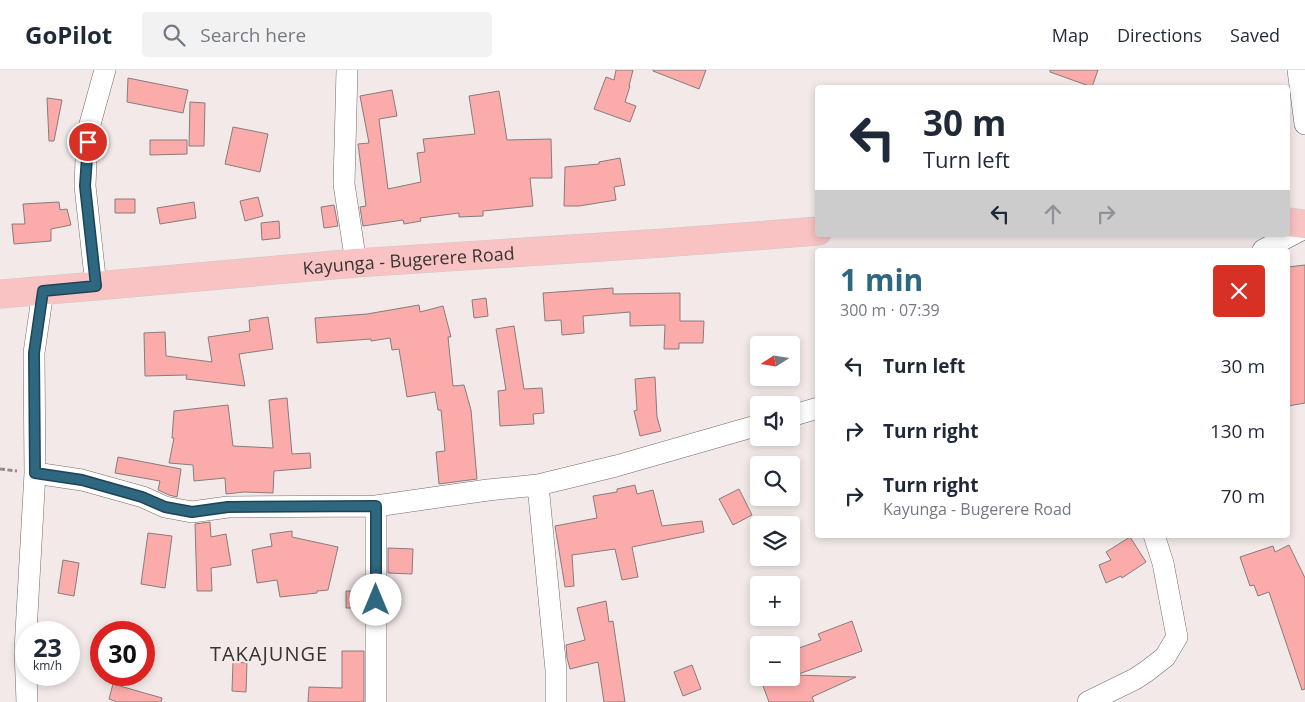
<!DOCTYPE html>
<meta charset="utf-8">
<style>
:root{--surface:#fff;--page:#f2f2f3;--text:#1f2937;--muted:#747a83;--line:#e0e1e3;--accent:#2e6780}
body{margin:0;font-family:"Open Sans",sans-serif;background:var(--page);color:var(--text);height:100vh;display:flex;flex-direction:column;font-size:19px;white-space:nowrap}
*{box-sizing:border-box;margin:0}
p{font-size:16px;color:var(--muted)}
.icon{flex:none;width:28px;height:28px;fill:none;stroke:currentColor;stroke-width:2;stroke-linecap:round;stroke-linejoin:round}
.map{position:relative;flex:1;overflow:hidden}
.side{position:absolute;left:815px;top:178px;width:475px;height:290px;display:flex;flex-direction:column;background:var(--surface);border-radius:5px;box-shadow:0 2px 8px #0003}
.side>*{flex:none}
.top-card{position:absolute;left:815px;top:15px;width:475px;height:152px;border-radius:5px;box-shadow:0 2px 8px #0003;background:#fff;color:var(--text);overflow:hidden}
.needle{width:32px;rotate:258deg}
.buttons{position:absolute;left:750px;top:266px;display:grid;gap:10px}
.buttons a{display:grid;place-items:center;width:50px;height:50px;border-radius:5px;background:var(--surface);box-shadow:0 2px 8px #0003;font-size:25px}
.speed{position:absolute;left:15px;top:551px;display:flex;gap:10px;font-size:25px;font-weight:700;text-align:center}
.speed>*{display:grid;place-content:center;width:65px;height:65px;border-radius:50%;background:var(--surface);box-shadow:0 2px 8px #0003;line-height:1}
.speed small{font-size:12px;font-weight:400}
.speed .limit{border:8px solid #d22;background:#fff;color:#111}
.pin{position:absolute;display:grid;place-items:center;width:42px;height:42px;color:#fff;margin:-21px;border:2px solid #fff;border-radius:50%;box-shadow:0 1px 5px #0007}
.me{position:absolute;width:55px;margin:-28px;rotate:0deg;stroke-linejoin:round;filter:drop-shadow(0 0 4px #0008)}
.turn{display:flex;align-items:center;gap:18px;height:105px;padding:0 25px;font-size:22px}
.turn .icon{width:65px;height:65px;stroke-width:2.5}
.turn b{display:block;font-size:35px;line-height:42px}
.lanes{display:flex;align-items:center;height:48px;padding:0 25px;background:#0003;justify-content:center;gap:25px;direction:ltr}
.lanes .off{opacity:.35}
.round{display:grid;place-items:center;flex:none;width:52px;height:52px;border-radius:5px;background:var(--page)}
.overview{display:flex;align-items:center;justify-content:space-between;height:85px;padding:0 25px}
h1{font-size:30px;font-weight:700;line-height:38px;color:var(--accent)}
ul{padding:0;list-style:none}
li{display:flex;align-items:center;gap:15px;height:65px;padding:0 25px}
li div{flex:1}
li b{display:block;font-size:19px}
li em{font-style:normal}
header{display:flex;align-items:center;gap:30px;box-sizing:border-box;height:70px;padding:0 25px;background:var(--surface);border-bottom:1px solid var(--line)}
header strong{font-size:24px}
nav{display:flex;gap:28px;margin-inline-start:auto;font-size:18px}
.search{width:350px;height:45px;background:var(--page);display:flex;align-items:center;gap:12px;box-sizing:border-box;padding:0 18px;border-radius:5px;color:var(--muted);font-size:19px}
.map>svg:first-child{display:block}
.building{fill:#fbaba9;stroke:#867d7c}
.lines{fill:none;stroke-linecap:round;stroke-linejoin:round}
.minor-casing{stroke:#746b6b;stroke-width:22}
.primary-casing{stroke:#cbcaca;stroke-width:29}
.path{stroke:#928b8b;stroke-width:3;stroke-dasharray:5 2.5;stroke-linecap:butt}
.minor{stroke:#fff;stroke-width:21}
.primary{stroke:#f8c3c2;stroke-width:28}
.route-casing{stroke:#1e4353;stroke-width:12}
.route{stroke:#2e6780;stroke-width:9}
.labels{text-anchor:middle;dominant-baseline:central;stroke-width:4.5;stroke-linejoin:round;paint-order:stroke}
.street-label{font-size:18px;fill:#383434;stroke:#f3e9e9}
.quarter-label{font-size:20px;letter-spacing:1px;fill:#383434;stroke:#f3e9e9}
</style>
<header>
<strong>GoPilot</strong>
<div class="search"><svg class="icon" aria-label="search" viewBox="0 0 24 24"><circle cx="10" cy="10" r="6"/><path d="M15 15l6 6"/></svg>Search here</div>
<nav><a>Map</a><a>Directions</a><a>Saved</a></nav>
</header>
<div class="map">
<svg width="1305" height="632" viewBox="0 0 1305 632">
<rect width="100%" height="100%" fill="#f3e9e9"/>
<!-- building -->
<path class="building" d="M616,0H633L629,16H630L625,32L636,36L630,52L594,39L606,7L614,10Z
M653,0H706L699,19L653,1Z
M1050,0H1098L1092,17L1050,2Z
M128,8L188,20L183,43L127,32Z
M392,20L397,46L379,49L388,119L421,112L417,83L425,82L423,69L475,64L469,26L499,21L507,70L551,69L552,108H530L533,136L483,141V146L459,147V143L420,148L421,151L404,154L403,150L363,156L360,137L366,136L358,74L369,73L360,26Z
M47,28L62,30L54,71H49Z
M190,32L205,33L204,76H189Z
M233,57L268,64L260,102L225,94Z
M150,70H187V84L150,85Z
M620,88L625,115L614,117L616,130L579,136H564L565,97L599,94V92Z
M258,127L263,146L245,151L240,131Z
M115,129H135V143H115Z
M59,132L60,140L67,139L71,155L51,159V171L14,174L12,154H25L23,134Z
M194,132L196,148L160,154L157,138Z
M334,135L338,156L324,158L321,137Z
M279,151L280,168L262,170L261,153Z
M1305,195V333L1288,336V197Z
M613,218V224L680,223V251H704L703,273H679V279H664L665,255L630,256V242L583,246L584,263L562,265L561,250L545,251L543,223Z
M486,228L488,246L474,248L472,230Z
M419,235L420,242L443,236L451,267H448L453,316L464,315L471,340L477,409L439,414L436,382L445,381L441,340H438L435,322L407,327L399,279L392,280L390,268L371,271V269L317,273L315,248L367,244Z
M268,247L273,279L239,284L245,316L186,309L187,305L145,306L144,263L165,262L166,286L212,292L208,267L250,261L249,250Z
M514,256L524,319L542,318L544,343L533,344L534,354L500,356L498,321L506,320L496,259Z
M655,307L657,347L661,361L640,366L634,341L637,340L635,309Z
M287,328L292,384L310,383L311,398L274,401L273,423L244,422L226,424L225,408L194,411L193,395L169,393L174,368H172L174,341L228,335L233,376L273,378L269,330Z
M118,387L181,399L177,427L169,425L158,420L160,411L115,403Z
M635,415L637,424L653,420L662,456L702,451L704,462L632,477L638,507L622,510L615,479L572,485L574,516L565,517L555,456L597,448L593,426L617,422V419Z
M739,419L752,445L733,455L719,429Z
M210,452L211,467L226,464L231,495L211,498L212,521H197L195,454Z
M292,461V467L338,477L328,520L317,521V523L280,527L277,510L257,513L252,480L272,476L270,464Z
M148,463L172,466L165,518L141,514Z
M1130,467L1146,492L1122,508L1121,506L1106,513L1099,495L1111,490L1106,482Z
M1289,475L1305,508V619L1302,620L1269,522L1258,526L1254,515L1250,516L1240,487L1273,476L1275,482Z
M388,478L413,479L412,504L388,503Z
M63,490L79,493L74,526L58,523Z
M346,521H364V538H346Z
M606,531L609,552L613,551L625,632H604L598,592L570,599L567,588L566,575L585,570L577,538Z
M852,551L862,581L796,605L856,607L812,627L814,632H769L760,608H791V581L821,570L818,564Z
M342,581H364V632H308L309,617L342,618Z
M233,592L247,593L246,622L232,621Z
M692,595L701,619L683,626L674,602Z
M113,614L162,628L161,632H117L109,629Z"/>
<g class="lines">
<!-- minor casing -->
<g class="minor-casing">
<path id="minor" d="M347,0L344,114L356,193
M1298,0L1305,54
M1263,180L1305,158
M96,216L85,116L86,90L90,54L105,0
M791,346L818,338
M35,403L82,410L143,427L165,437L192,442L228,437L376,436L488,420L538,415L616,396L759,355
M538,415L556,600V632
M27,632L25,580L35,403L34,283L43,221
M376,632V436
M1088,632L1135,609L1147,601L1165,587L1177,567L1163,493L1154,465"/>
</g>
<!-- primary casing -->
<g class="primary-casing">
<g id="primary">
<path d="M1288,152L1305,154"/>
<path id="s1" d="M0,224L96,216L356,193L663,173L818,161"/>
</g>
</g>
<!-- path -->
<path class="path" d="M0,399L17,401"/>
<!-- minor -->
<use href="#minor" class="minor"/>
<!-- primary -->
<use href="#primary" class="primary"/>
</g>
<g class="lines">
<!-- route casing -->
<g class="route-casing">
<path id="route" d="M88,72L85,116L96,216L43,221L34,283L35,403L82,410L142,427L165,437L192,442L228,437L376,436V530"/>
</g>
<!-- route -->
<use href="#route" class="route"/>
</g>
<g class="labels">
<!-- street labels -->
<g class="street-label">
<text stroke="none"><textPath href="#s1" startOffset="410">Kayunga - Bugerere Road</textPath></text>
</g>
<!-- quarter labels -->
<g class="quarter-label">
<text x="269" y="583">TAKAJUNGE</text>
</g>
</g>
</svg>
<div class="buttons">
<a><svg class="needle" viewBox="-14 -14 28 28"><path d="M0-13l5 13h-10z" fill="#e53935"/><path d="M0 13l5-13h-10z" fill="#747a83"/></svg></a>
<a><svg class="icon" aria-label="sound" viewBox="0 0 24 24"><path d="M4 9h4l5-4v14l-5-4H4zM17 9q2 3 0 6"/></svg></a>
<a><svg class="icon" aria-label="search" viewBox="0 0 24 24"><circle cx="10" cy="10" r="6"/><path d="M15 15l6 6"/></svg></a>
<a><svg class="icon" aria-label="layers" viewBox="0 0 24 24"><path d="M12 4l9 5-9 5-9-5zM3 14l9 5 9-5"/></svg></a>
<a>+</a>
<a>−</a>
</div>
<div class="speed"><div>23<small>km/h</small></div><div class="limit">30</div></div>
<div class="pin" style="left:88px;top:72px;background:#d93025"><svg class="icon" aria-label="arrive" viewBox="0 0 24 24"><path d="M6 21V4h12l-3 4 3 4H6"/></svg></div>
<svg class="me" style="left:376px;top:530px" viewBox="-20 -20 40 40"><circle r="19" fill="#fff"/><path d="M0-13L10 11 0 6-10 11z" fill="#2e6780"/></svg>
<div class="top-card">
<div class="turn"><svg class="icon" aria-label="left" viewBox="0 0 24 24"><path d="M17 20v-9H6M10 6l-5 5 5 5"/></svg><div><b>30 m</b>Turn left</div></div>
<div class="lanes"><svg class="icon" aria-label="left" viewBox="0 0 24 24"><path d="M17 20v-9H6M10 6l-5 5 5 5"/></svg><svg class="icon off" aria-label="ahead" viewBox="0 0 24 24"><path d="M12 20V5M6 11l6-6 6 6"/></svg><svg class="icon off" aria-label="right" viewBox="0 0 24 24"><path d="M7 20v-9h11M14 6l5 5-5 5"/></svg></div>
</div>
<section class="side">
<div class="overview"><div><h1>1 min</h1><p>300 m · 07:39</p></div><a class="round" style="background:#d93025;color:#fff"><svg class="icon" aria-label="close" viewBox="0 0 24 24"><path d="M6 6l12 12M18 6L6 18"/></svg></a></div>
<ul>
<li><svg class="icon" aria-label="left" viewBox="0 0 24 24"><path d="M17 20v-9H6M10 6l-5 5 5 5"/></svg><div><b>Turn left</b></div><em>30 m</em></li>
<li><svg class="icon" aria-label="right" viewBox="0 0 24 24"><path d="M7 20v-9h11M14 6l5 5-5 5"/></svg><div><b>Turn right</b></div><em>130 m</em></li>
<li><svg class="icon" aria-label="right" viewBox="0 0 24 24"><path d="M7 20v-9h11M14 6l5 5-5 5"/></svg><div><b>Turn right</b><p>Kayunga - Bugerere Road</p></div><em>70 m</em></li>
</ul>
</section>
</div>
